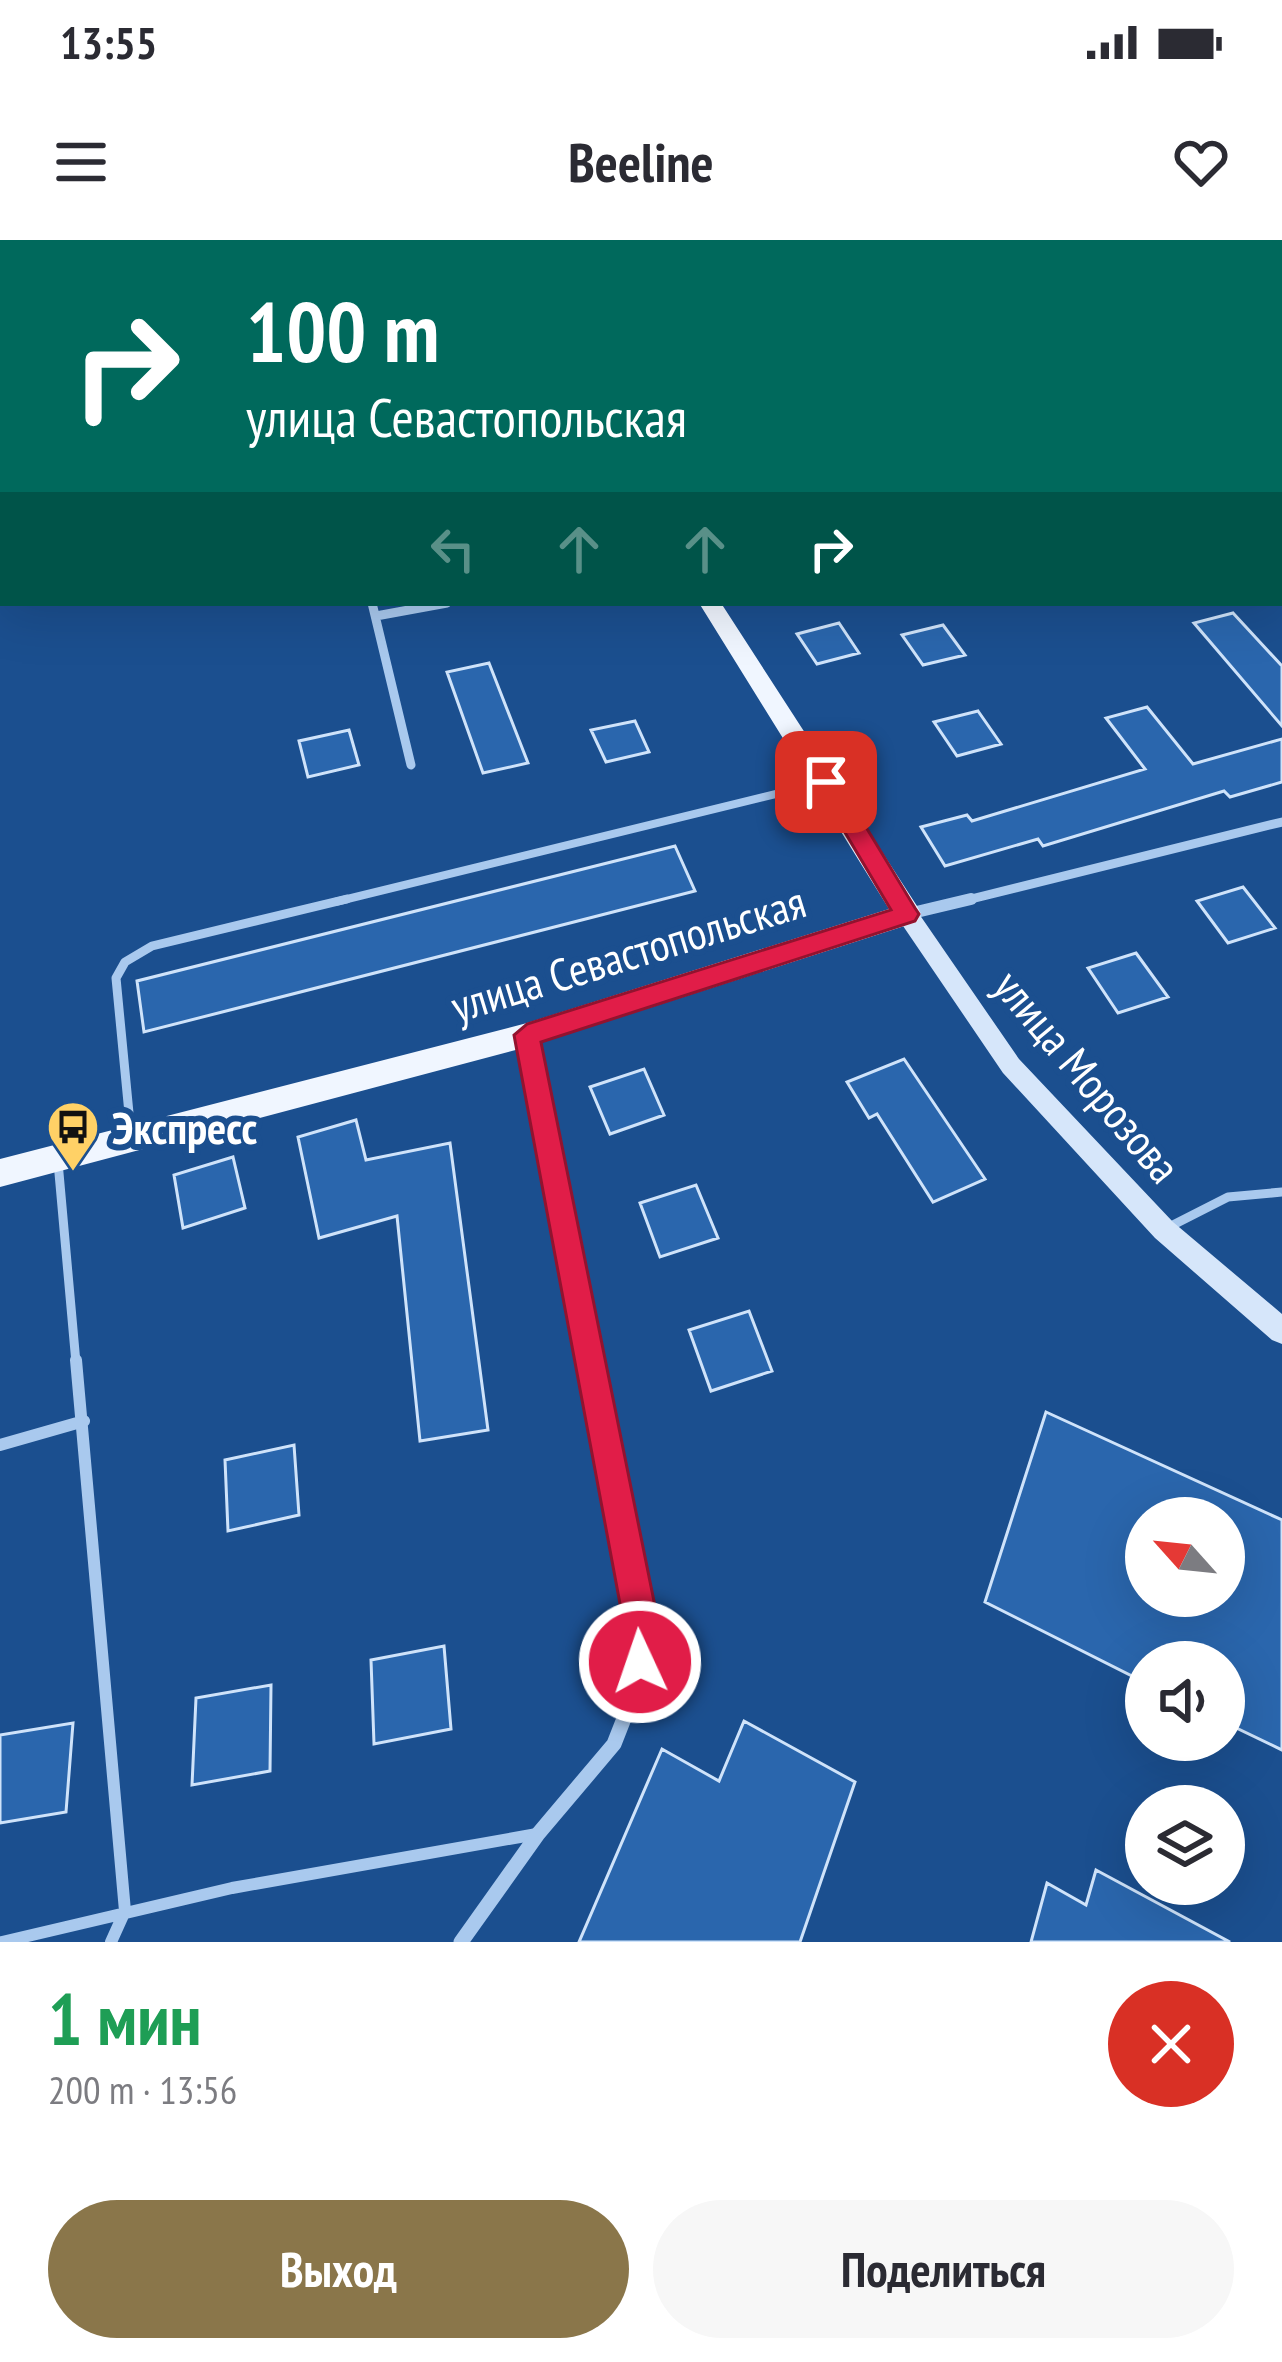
<!DOCTYPE html>
<html lang="ru">
<meta charset="utf-8">
<style>
:root{--surface:#fff;--page:#f7f7f7;--text:#2b2b33;--muted:#7c7c81;--accent:#8a764a}
body{margin:0;font-family:"PT Sans Narrow",sans-serif;background:var(--page);color:var(--text);height:100vh;display:flex;flex-direction:column;font-size:45px;white-space:nowrap}
*{box-sizing:border-box;margin:0}
p{font-size:39px;color:var(--muted)}
.icon{flex:none;width:66px;height:66px;fill:none;stroke:currentColor;stroke-width:2;stroke-linecap:round;stroke-linejoin:round}
.map{position:relative;height:1702px;overflow:hidden}
.panel{display:flex;flex-direction:column;background:var(--surface);flex:1}
.panel>*{flex:none}
.hud{position:absolute;left:0px;top:0px;width:1284px;height:366px;box-shadow:0 12px 48px #0002;background:#00695c;color:#fff;overflow:hidden}
.needle{width:78px;rotate:297deg}
.fabs{position:absolute;left:1125px;top:1257px;display:grid;gap:24px}
.fabs a{display:grid;place-items:center;width:120px;height:120px;border-radius:50%;background:var(--surface);box-shadow:0 12px 48px #0002;font-size:60px}
.pin{position:absolute;display:grid;place-items:center;width:102px;height:102px;color:#fff;margin:-51px;border-radius:24px;box-shadow:0 6px 18px #0006}
.me{position:absolute;width:132px;margin:-66px;rotate:357deg;stroke-linejoin:round;filter:drop-shadow(0 0 9px #0008)}
.turn{display:flex;align-items:center;gap:42px;height:252px;padding:0 48px;font-size:54px}
.turn .icon{width:156px;height:156px;stroke-width:2.5}
.turn b{display:block;font-size:84px;line-height:102px}
.lanes{display:flex;align-items:center;height:114px;padding:0 48px;background:#0003;justify-content:center;gap:60px;direction:ltr}
.lanes .off{opacity:.35}
.round{display:grid;place-items:center;flex:none;width:126px;height:126px;border-radius:63px;background:var(--page)}
.overview{display:flex;align-items:center;justify-content:space-between;height:204px;padding:0 48px}
h1{font-size:72px;font-weight:700;line-height:90px;color:#1e9e55}
.button{display:flex;gap:24px;margin-top:auto;padding:24px 48px}
.button a{flex:1;height:138px;border-radius:72px;background:var(--accent);color:#fff;font-size:48px;font-weight:700;line-height:138px;text-align:center}
.button a+a{background:var(--page);color:var(--text)}
.status{display:flex;justify-content:space-between;align-items:center;height:84px;padding:0 60px;background:var(--surface);direction:ltr}
.status svg{height:33px;fill:currentColor}
header{display:flex;justify-content:space-between;align-items:center;height:156px;padding:0 48px;background:var(--surface);font-size:54px;font-weight:700}
.map>svg:first-child{display:block}
.building{fill:#2a66ad;stroke:#cfe3fa;stroke-width:3;fill-rule:evenodd}
.lines{fill:none;stroke-linecap:round;stroke-linejoin:round}
.lane-far2{stroke:#a9c9ee;stroke-width:8}
.lane-far1{stroke:#a9c9ee;stroke-width:9}
.lane{stroke:#a9c9ee;stroke-width:12}
.street-far2{stroke:#a9c9ee;stroke-width:9}
.street-far1{stroke:#a9c9ee;stroke-width:12}
.street{stroke:#a9c9ee;stroke-width:15}
.secondary{fill:#d6e6fa;fill-rule:evenodd}
.primary{fill:#f0f6ff;fill-rule:evenodd}
.route{fill:#e11d48;stroke:#92132f;stroke-width:3}
.labels{text-anchor:middle;dominant-baseline:central;stroke-width:12;stroke-linejoin:round;paint-order:stroke}
.street-label{font-size:45px;fill:#fff;stroke:#1b4f8f}
.poi-label{font-size:45px;font-weight:bold;fill:#fff;stroke:#1b4f8f;text-anchor:start}
</style>
<div class="status"><b>13:55</b><svg viewBox="0 0 49 12"><path d="M0 12V9h3v3zM5 12V6h3v6zM10 12V3h3v9zM15 12V0h3v12zM26 1h20v11H26zM47 4h2v5h-2z"/></svg></div>
<header><svg class="icon" aria-label="menu" viewBox="0 0 24 24"><path d="M4 6h16M4 12h16M4 18h16"/></svg>Beeline<svg class="icon" aria-label="heart" viewBox="0 0 24 24"><path d="M12 20l-8-8c-3-5 5-10 8-4 3-6 11-1 8 4z"/></svg></header>
<div class="map">
<svg width="1282" height="1702" viewBox="0 0 1282 1702">
<rect width="100%" height="100%" fill="#1b4f8f"/>
<!-- building -->
<path class="building" d="M1233,373L1282,426V486L1194,383Z
M839,383L859,413L817,424L797,394Z
M943,385L965,415L923,425L902,395Z
M489,423L528,523L483,533L447,432Z
M1147,467L1193,524L1282,499V542L1230,557L1224,551L1043,606L1038,599L945,626L921,587L967,575L972,581L1145,529L1106,478Z
M978,471L1001,504L957,516L934,482Z
M635,481L649,512L606,522L591,490Z
M349,490L359,525L308,537L299,501Z
M675,606L695,651L144,792L137,741Z
M1243,647L1275,688L1228,703L1197,661Z
M1136,713L1168,757L1118,773L1088,728Z
M904,819L985,939L933,962L877,874L869,878L847,842Z
M644,829L664,875L610,894L590,847Z
M356,880L366,920L450,903L488,1190L420,1201L397,976L319,998L298,897Z
M233,917L245,968L183,988L174,935Z
M696,945L718,998L660,1017L640,963Z
M749,1071L772,1131L711,1151L689,1090Z
M1046,1172L1282,1280V1510L1224,1482V1422H1146V1443L985,1362ZM1146,1278H1224V1356H1146Z
M294,1205L299,1275L228,1291L225,1220Z
M444,1406L451,1489L374,1504L371,1420Z
M271,1445L270,1531L192,1545L196,1458Z
M744,1481L855,1542L800,1702H579L662,1509L719,1541Z
M73,1483L66,1572L0,1583V1495Z
M1096,1630L1230,1702H1031L1047,1643L1086,1665Z"/>
<g class="lines">
<!-- lane-far2 -->
<path class="lane-far2" d="M335,662L821,543"/>
<!-- lane-far1 -->
<path class="lane-far1" d="M131,894L116,738L125,722L152,706L347,659
M58,922L76,1123
M1169,987L1228,957L1282,952"/>
<!-- lane -->
<path class="lane" d="M76,1120L125,1671L111,1702
M0,1205L84,1181
M2,1702L232,1648L537,1594"/>
<!-- street-far2 -->
<path class="street-far2" d="M372,363L411,525
M376,376L447,363
M959,662L1282,582"/>
<!-- street-far1 -->
<path class="street-far1" d="M908,674L971,659
M527,795L590,1123"/>
<!-- street -->
<path class="street" d="M461,1702L538,1594L614,1504L636,1448L643,1396L590,1120"/>
<!-- secondary -->
<path class="secondary" d="M907,665L915,668L1019,819L1173,982L1282,1074V1104L1272,1100L1155,998L1003,833L899,680L896,674Z"/>
<!-- primary -->
<path class="primary" d="M0,34H3V44H0Z
M699,363H721L917,666L921,674L917,682L527,807L0,947V919L527,783L889,669Z"/>
</g>
<!-- route -->
<path class="route" d="M826,533L835,536L915,668L919,674L915,681L541,802L661,1396L652,1434L640,1440L627,1434L622,1422L626,1396L514,795L527,784L891,670L815,542Z"/>
<!-- icons -->
<defs>
<g id="bus-pin" transform="scale(2.7)"><path d="M0 17L-7.5 6A9.5 9.5 0 1 1 7.5 6Z" fill="#ffd166" stroke="#1b4f8f"/><path d="M-5-6H5V4H4V6H2V4H-2V6H-4V4H-5ZM-3.5-4V0h7V-4ZM-3.5 1.2v1.5H-2V1.2ZM2 1.2v1.5H3.5V1.2Z" fill="#111"/></g>
</defs>
<g fill-rule="evenodd">
<use href="#bus-pin" x="73" y="887"/>
</g>
<g class="labels">
<!-- street labels -->
<g class="street-label">
<text transform="translate(628 713) rotate(-17)">улица Севастопольская</text>
<text transform="translate(1088 836) rotate(50)">улица Морозова</text>
</g>
<!-- poi labels -->
<g class="poi-label">
<text x="112" y="887">Экспресс</text>
</g>
</g>
</svg>
<div class="fabs">
<a><svg class="needle" viewBox="-14 -14 28 28"><path d="M0-13l5 13h-10z" fill="#e53935"/><path d="M0 13l5-13h-10z" fill="#7c7c81"/></svg></a>
<a><svg class="icon" aria-label="sound" viewBox="0 0 24 24"><path d="M4 9h4l5-4v14l-5-4H4zM17 9q2 3 0 6"/></svg></a>
<a><svg class="icon" aria-label="layers" viewBox="0 0 24 24"><path d="M12 4l9 5-9 5-9-5zM3 14l9 5 9-5"/></svg></a>
</div>
<div class="pin" style="left:826px;top:542px;background:#d93025"><svg class="icon" aria-label="arrive" viewBox="0 0 24 24"><path d="M6 21V4h12l-3 4 3 4H6"/></svg></div>
<svg class="me" style="left:640px;top:1422px" viewBox="-20 -20 40 40"><circle r="17" fill="#e11d48" stroke="#fff" stroke-width="3"/><path d="M0-11L8 9 0 5-8 9z" fill="#fff"/></svg>
<div class="hud">
<div class="turn"><svg class="icon" aria-label="right" viewBox="0 0 24 24"><path d="M7 20v-9h11M14 6l5 5-5 5"/></svg><div><b>100 m</b>улица Севастопольская</div></div>
<div class="lanes"><svg class="icon off" aria-label="left" viewBox="0 0 24 24"><path d="M17 20v-9H6M10 6l-5 5 5 5"/></svg><svg class="icon off" aria-label="ahead" viewBox="0 0 24 24"><path d="M12 20V5M6 11l6-6 6 6"/></svg><svg class="icon off" aria-label="ahead" viewBox="0 0 24 24"><path d="M12 20V5M6 11l6-6 6 6"/></svg><svg class="icon" aria-label="right" viewBox="0 0 24 24"><path d="M7 20v-9h11M14 6l5 5-5 5"/></svg></div>
</div>
</div>
<section class="panel">
<div class="overview"><div><h1>1 мин</h1><p>200 m · 13:56</p></div><a class="round" style="background:#d93025;color:#fff"><svg class="icon" aria-label="close" viewBox="0 0 24 24"><path d="M6 6l12 12M18 6L6 18"/></svg></a></div>
<div class="button"><a>Выход</a><a>Поделиться</a></div>
</section>
